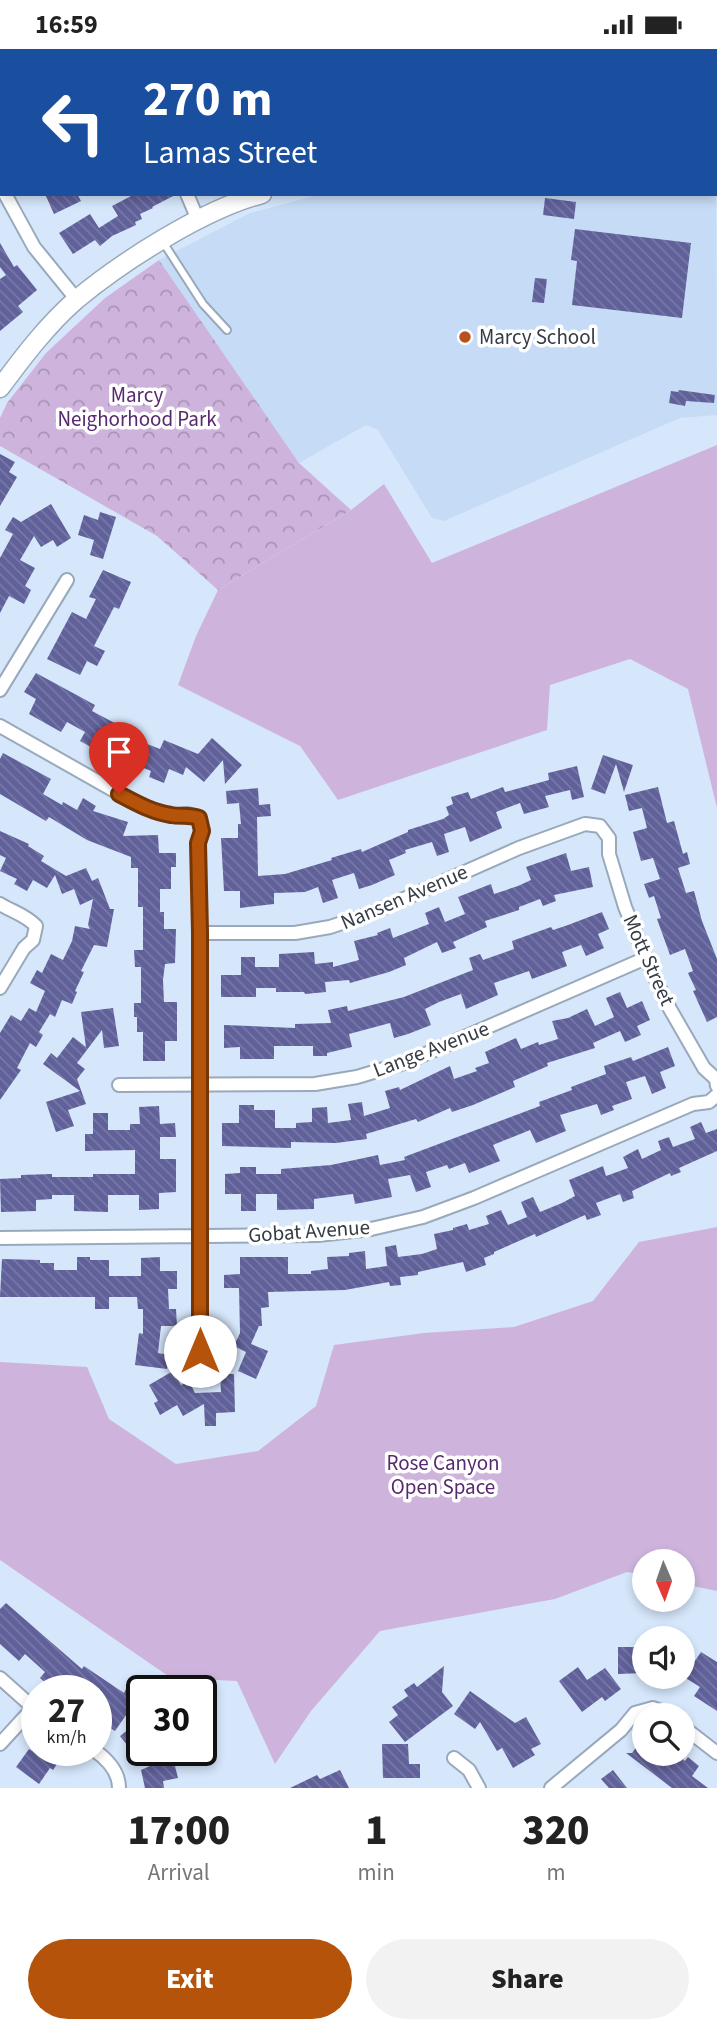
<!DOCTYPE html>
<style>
:root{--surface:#fff;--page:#f2f2f2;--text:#222;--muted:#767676;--accent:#b45309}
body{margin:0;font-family:"Source Sans 3",sans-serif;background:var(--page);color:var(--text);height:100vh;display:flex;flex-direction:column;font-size:26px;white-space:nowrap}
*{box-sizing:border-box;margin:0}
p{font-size:23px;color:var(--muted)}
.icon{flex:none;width:38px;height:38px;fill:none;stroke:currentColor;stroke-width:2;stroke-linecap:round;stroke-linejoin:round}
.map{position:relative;height:1739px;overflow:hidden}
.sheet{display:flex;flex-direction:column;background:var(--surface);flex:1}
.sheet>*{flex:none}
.hud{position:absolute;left:0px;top:0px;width:718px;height:147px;box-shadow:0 4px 10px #0003;background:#1a4fa0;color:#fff;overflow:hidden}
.needle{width:46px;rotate:178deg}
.controls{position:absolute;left:632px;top:1500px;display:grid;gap:14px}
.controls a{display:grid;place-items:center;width:63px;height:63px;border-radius:50%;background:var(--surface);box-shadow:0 4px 10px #0003;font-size:35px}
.speed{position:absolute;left:21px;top:1626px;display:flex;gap:14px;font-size:35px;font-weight:700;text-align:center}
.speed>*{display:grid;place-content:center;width:91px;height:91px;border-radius:50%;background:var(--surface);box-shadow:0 4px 10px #0003;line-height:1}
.speed small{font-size:18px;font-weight:400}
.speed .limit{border:4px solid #111;border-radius:10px;background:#fff;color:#111}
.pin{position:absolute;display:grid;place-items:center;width:60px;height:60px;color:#fff;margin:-72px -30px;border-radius:50% 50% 50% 0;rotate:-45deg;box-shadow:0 0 7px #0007}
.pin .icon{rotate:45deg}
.me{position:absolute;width:77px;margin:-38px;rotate:0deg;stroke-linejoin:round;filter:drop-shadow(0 0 5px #0008)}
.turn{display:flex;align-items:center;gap:24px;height:147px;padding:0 28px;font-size:32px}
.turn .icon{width:91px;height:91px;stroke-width:2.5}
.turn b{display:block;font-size:49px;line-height:60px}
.eta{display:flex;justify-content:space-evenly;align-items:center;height:119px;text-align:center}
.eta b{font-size:42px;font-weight:800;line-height:49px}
.cta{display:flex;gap:14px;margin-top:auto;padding:14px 28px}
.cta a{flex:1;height:80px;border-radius:42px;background:var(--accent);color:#fff;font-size:28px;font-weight:800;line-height:80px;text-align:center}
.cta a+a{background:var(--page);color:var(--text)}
.status{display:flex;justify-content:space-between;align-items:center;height:49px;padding:0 35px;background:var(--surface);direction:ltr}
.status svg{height:19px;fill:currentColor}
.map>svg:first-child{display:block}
.built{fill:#c6dcf6}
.grass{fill:#ceb4dd}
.park{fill:url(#park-crowns)}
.building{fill:url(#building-back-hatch)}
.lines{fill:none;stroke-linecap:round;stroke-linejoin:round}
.lane-casing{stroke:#99a9bc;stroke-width:10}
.street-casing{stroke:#99a9bc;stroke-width:16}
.secondary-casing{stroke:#99a9bc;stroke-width:21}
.lane{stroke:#fff;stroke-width:6}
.street{stroke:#fff;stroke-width:12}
.secondary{stroke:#fff;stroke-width:18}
.route-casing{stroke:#753606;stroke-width:18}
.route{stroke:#b45309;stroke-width:12}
.poi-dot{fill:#b6531c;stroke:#fff;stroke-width:2.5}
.labels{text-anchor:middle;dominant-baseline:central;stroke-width:7;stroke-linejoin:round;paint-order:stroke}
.poi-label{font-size:21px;fill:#353c44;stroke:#fff;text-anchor:start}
.park-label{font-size:21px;fill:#57296e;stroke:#fff}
.street-label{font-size:21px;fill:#353c44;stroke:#fff}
</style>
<div class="status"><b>16:59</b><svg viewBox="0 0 49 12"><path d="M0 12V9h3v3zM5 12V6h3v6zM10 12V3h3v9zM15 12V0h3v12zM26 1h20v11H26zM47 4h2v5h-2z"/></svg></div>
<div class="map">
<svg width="717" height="1739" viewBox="0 0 717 1739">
<defs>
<pattern id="park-crowns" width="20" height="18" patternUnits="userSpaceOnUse" patternTransform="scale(1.75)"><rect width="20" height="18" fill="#ceb4dd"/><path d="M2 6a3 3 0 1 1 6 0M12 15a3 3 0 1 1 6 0" fill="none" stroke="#a894b5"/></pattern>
<pattern id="building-back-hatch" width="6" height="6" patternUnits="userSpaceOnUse" patternTransform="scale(1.75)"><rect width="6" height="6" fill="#60609a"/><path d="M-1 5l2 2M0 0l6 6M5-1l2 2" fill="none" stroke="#7879a5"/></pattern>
</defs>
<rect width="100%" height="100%" fill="#d6e7fb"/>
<!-- built -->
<path class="built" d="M716,108L717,366L680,369L444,472L432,469L378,381L366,376L299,414L159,211L250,164L322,145H716Z"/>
<!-- grass -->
<path class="grass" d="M717,396V759L688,640L630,610L550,636L547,681L338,751L300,697L178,636L196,587L218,541L351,461L384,435L432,514Z
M717,1178V1542L683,1535L682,1512H644V1526L627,1523L555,1550L380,1582L311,1662L275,1715L237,1632L171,1629L0,1511V1313L87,1318L109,1370L176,1415L258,1402L316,1357L334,1296L424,1284L514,1278L593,1252L639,1193Z"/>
<!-- park -->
<path class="park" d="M159,211L299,414L351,461L218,541L157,487L0,397V369L7,354L46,304L105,249Z"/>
<!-- building -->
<path class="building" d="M45,145H77L81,152L54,165Z
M135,145H177L152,158L153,159L140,165L142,170L135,173L136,176L112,187L100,197L95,191L73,205L59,184L90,165L99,179L118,167L112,157Z
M545,149L576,153L574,170L543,166Z
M575,180L691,194L682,269L572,256L577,212L571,211Z
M0,194L14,218L17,216L37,241L18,257L23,263L0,282V230L6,226L0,218Z
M535,229L547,230L544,254L532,253Z
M679,341L715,346L714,354L686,352L685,357L669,354L671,342L678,343Z
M0,405L15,413L9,423L17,428L0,457Z
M51,455L71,489L57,498L53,491L41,498L34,487L20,511L35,519L25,537L31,541L24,555L9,547L0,564V509L13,485L5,481L13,468L21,473Z
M100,463L116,468L103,510L90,506L94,491L78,486L84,466L98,471Z
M103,521L131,533L119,560L114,558L94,597L105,602L97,617L87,612L80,626L47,610L72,563L86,570L96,550L89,548Z
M36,624L95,656L92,662L124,679L121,684L136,690L121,715L80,692L85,683L67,673L61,683L29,665L36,650L24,643Z
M212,689L242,716L225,735L223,711L204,733L186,718L183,726L169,720L164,734L149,728L151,722L134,715L142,693L160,700L164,691L198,705Z
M3,704L51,730L43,745L62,756L63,753L77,761L83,749L96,757L93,762L128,773L123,787L158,786L159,804H176V818H171V840H160V863H164V880H176L175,914L165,915L163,931L164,953H177V992H165V1012H143V983H137V968H134V954H141V918H135L134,901H143V858H138V819H131V808L87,791L49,768L46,772L0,745V710Z
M603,706L633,716L624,743L616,715L605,745L591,740Z
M577,717L584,748L572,751L570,741L545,747L549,758L524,765L520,754L496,763L502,779L470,793L465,778L444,785L449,803L437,807L432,793L405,801L406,804L389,811L395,826L372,836L359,840L354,824L332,831L338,849L323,854L318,838L305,843L274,844V855L240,859V842H224L221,789H238V775H241L239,754L227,755L226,742L258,739L259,756L270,755L271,767L257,768L258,827L285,825L332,811L331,809L361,800L362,803L408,783V781L443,770L449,766L446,758L453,755L451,748L468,743L471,750L503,738L505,743L549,731L548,724Z
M658,738L667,774L674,772L683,805L687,803L690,815L678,819L686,844L694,842L702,872L717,910V968L707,973L693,942L696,941L688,924L693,922L685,900L670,906L657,870L661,869L654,847L649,849L644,835L660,830L653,809L641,812L633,783L647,779L642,759L629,762L625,746Z
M0,782L29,795L28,797L44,807L41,812L66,827L86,819L92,832L98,829L110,860H114L107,898L94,896L81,922L84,923L75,942L77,943L72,955L62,951L55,968L50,965L39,983L43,986L36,998L30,994L17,1019L21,1021L0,1051V984L11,966L21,972L29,959L36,963L45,942L30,934L37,921L42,924L51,905L63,911L72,892L75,877L90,880L88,876L93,850L80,856L74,840L62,845L55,826L47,839L33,831L27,842L14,835L17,830L0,822L6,809L0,806Z
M566,804L571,822L589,818L593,838L554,846L556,852L543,857L540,850L519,858V861L485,872L487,878L453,893L456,899L442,904L437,893L404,909L406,916L389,923L350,934L349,931L325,933L326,943L305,945L304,943H276V939H256V948H221V926H241V908H255V918H279V905L314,903L315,915L333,913V918L359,911L354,892L378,886L377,884L390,879L393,889L429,875L425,864L439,858L445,873L465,865L458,848L491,835L494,845L518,837L531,831L526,818Z
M602,863L609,880L598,885L604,899L586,907L581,896L562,903L567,917L532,930L529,922L494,934L498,946L466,960L461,945L439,953L425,960L431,976L408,985L394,989L390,974L349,985L352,998L327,1004V1007H313V997H274V1010H240V998L224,999V976L295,979V975L331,974L328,961L347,957L348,962L404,948L473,921L469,909L480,905L483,911L514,900L512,892L551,878L553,881L568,876Z
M620,943L627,959L642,952L650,971L637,977L641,986L625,993L620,982L593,994L595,999L547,1014L548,1017L513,1032L515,1038L473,1056L452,1063L450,1059L418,1073L416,1070L366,1085L367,1090L336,1094L291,1093V1099L222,1097V1074H239V1056H254V1061H275V1079H296V1074L312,1073V1059L327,1058L328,1074L351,1071L348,1055L362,1053L364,1067L390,1059L385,1042L399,1038L400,1041L450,1017L454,1030L477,1022L475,1019L489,1014L485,1003L516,989L521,1000L538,993L539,996L558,990L552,972L568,969L587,960L595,977L614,968L606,949Z
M113,959L119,997L104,999L102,981L77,1014L85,1020L77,1030L86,1055L68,1061L74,1077L56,1083L46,1053L80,1042L43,1015L51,1004L57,1009L73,988L86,998L81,963Z
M668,998L675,1017L660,1023L666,1039L652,1045L645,1027L626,1033L632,1050L612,1057L614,1061L601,1066L597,1055L560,1066L566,1082L536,1094L530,1081L493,1096L500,1112L469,1124L465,1114L449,1120L447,1116L426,1123L431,1138L416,1143L410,1126L388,1130L392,1148L355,1155L353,1145L314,1150V1160L277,1161V1145H256V1162H241V1145H225V1125L240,1124V1118H256V1125H281V1120L331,1116L378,1106L380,1116L405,1111L404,1108L540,1057L539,1053L572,1041L571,1038L606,1025L604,1017L631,1008L633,1012Z
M159,1057L160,1075L175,1074L176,1088H160V1110H176V1143L159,1144V1160L139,1161V1146H108V1163L74,1162V1146H52V1150L36,1151V1162L1,1163L0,1130L21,1129V1126L52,1125V1128H93V1125H135V1101L85,1102V1085H93V1064H108V1081H130V1075H140L139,1058Z
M701,1073L706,1084L717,1080V1102L679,1119L681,1123L671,1127L670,1124L632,1142L634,1149L623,1153L620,1145L596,1154L601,1166L587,1171L585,1166L536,1188L535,1185L494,1203V1205L484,1209L486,1216L466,1223L463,1213L418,1223V1226L400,1228L401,1236L390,1237L389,1233L345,1241L268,1243L269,1258L261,1259L262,1277H259L251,1295L268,1302L256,1330L238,1322L246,1303L234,1297L240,1284L239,1239H224V1226L240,1225V1208H288V1225H311V1222L328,1220L327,1208L349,1207V1204L365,1202L366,1220L387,1217L385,1198L396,1196L398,1208L422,1205L437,1200L434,1185L453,1181V1179L467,1175L469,1181L489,1175L486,1167L501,1161L508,1176L527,1168L521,1153L533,1148L540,1163L562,1154L575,1147L569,1131L603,1117L606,1127L628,1119L623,1108L638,1100L642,1110L661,1101L658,1092L669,1088L673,1098L695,1090L690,1078Z
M77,1208H90V1211H109V1227H141V1209L160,1208V1222H177V1240H168L169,1260H176L177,1277H161L158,1304L169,1306L167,1320L135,1316L139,1284L143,1285V1260H138L137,1248H109V1260H95V1248H0L2,1210L40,1211V1214H54V1221H77Z
M173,1322L181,1336L189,1332L195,1344L221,1343L220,1325H234L235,1363L216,1364V1377H205L204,1355L183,1367L177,1356L160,1366L154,1354L158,1352L149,1336Z
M6,1554L82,1620L84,1617L124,1644L126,1640L138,1649L115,1682L103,1674L110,1665L96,1656V1642H55L40,1629L45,1623L25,1605L19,1612L0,1595V1560Z
M618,1598H644V1624L618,1625Z
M701,1603L717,1613V1662L694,1647L700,1638L684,1628Z
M444,1617L442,1643L453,1657L405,1693L389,1673L398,1666L392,1658L408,1647L404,1641L414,1634L417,1638Z
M578,1618L587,1631L605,1619L621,1640L605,1652L602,1648L582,1663L559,1632Z
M470,1642L515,1674L526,1668L541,1695L531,1700L535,1706L513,1719L502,1699L497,1702L480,1673L475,1680L454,1665Z
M142,1670V1692L131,1701L120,1687Z
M644,1688V1704H675L685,1712L688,1708L699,1717L692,1727L708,1739H672L626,1704H632Z
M382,1695H408L409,1715H420V1729H383Z
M29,1700L37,1705L40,1701H49L61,1709L53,1721L50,1719L39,1735L16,1718Z
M141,1701H171L178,1729L163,1732L164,1739H145L141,1721L152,1716Z
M340,1721L349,1739H290L317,1726L320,1730Z
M613,1721L627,1739H609L601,1730Z"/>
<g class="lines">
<!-- lane casing -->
<g class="lane-casing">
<path id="lane" d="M163,193L203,255L227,281"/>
</g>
<!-- street casing -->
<g class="street-casing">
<path id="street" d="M122,0L123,2
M226,2L230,0
M5,145L34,198L77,251
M187,145L198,171
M0,641L67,531
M0,677L143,758L174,767L188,765L199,769L202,782L198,794L200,884V1302
M0,855C13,863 26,866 36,877L33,891L24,899L0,939
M200,884H295L330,878L372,864L519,799L585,775L600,777L609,789V805L625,858L646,909L666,953L704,1019L716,1030L717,1037
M119,1036L315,1035L357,1028L407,1013L646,909
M0,1189L318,1186L371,1180L423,1168L474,1149L693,1055L709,1053L717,1046
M0,1629L37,1662
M682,1677L717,1704
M0,1695L33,1659
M94,1701C107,1710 119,1722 119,1739
M454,1709L469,1721L479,1739
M551,1739L621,1681L635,1664L653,1659L671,1666"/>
</g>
<!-- secondary casing -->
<g class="secondary-casing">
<path id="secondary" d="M716,94H717
M0,339C23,308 47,276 77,250C123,212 204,160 262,145"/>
</g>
<!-- lane -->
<use href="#lane" class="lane"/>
<!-- street -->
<use href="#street" class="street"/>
<!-- secondary -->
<use href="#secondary" class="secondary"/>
</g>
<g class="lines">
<!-- route casing -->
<g class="route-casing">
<path id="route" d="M119,745C136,754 152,763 171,766C182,768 188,765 199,769L202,782L198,794L200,884V1302"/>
</g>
<!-- route -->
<use href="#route" class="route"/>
</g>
<!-- markers -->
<circle class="poi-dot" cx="465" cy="288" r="7"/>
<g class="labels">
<!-- poi labels -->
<g class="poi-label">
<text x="479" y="288">Marcy School</text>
</g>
<!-- park labels -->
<g class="park-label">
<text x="137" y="346">Marcy<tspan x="137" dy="24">Neighorhood Park</tspan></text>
<text x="443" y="1414">Rose Canyon<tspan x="443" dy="24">Open Space</tspan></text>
</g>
<!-- street labels -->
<g class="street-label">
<text transform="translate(404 848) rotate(-23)">Nansen Avenue</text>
<text transform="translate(649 911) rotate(66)">Mott Street</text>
<text transform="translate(431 1000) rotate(-21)">Lange Avenue</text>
<text transform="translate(309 1182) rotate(-4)">Gobat Avenue</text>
</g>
</g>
</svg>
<div class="controls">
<a><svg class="needle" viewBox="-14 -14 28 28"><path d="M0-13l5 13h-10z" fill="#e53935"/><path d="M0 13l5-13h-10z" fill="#767676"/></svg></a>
<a><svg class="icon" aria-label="sound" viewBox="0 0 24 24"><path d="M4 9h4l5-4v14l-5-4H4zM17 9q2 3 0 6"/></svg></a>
<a><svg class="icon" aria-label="search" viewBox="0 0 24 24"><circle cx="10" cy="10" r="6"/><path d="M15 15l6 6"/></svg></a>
</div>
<div class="speed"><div>27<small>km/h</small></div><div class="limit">30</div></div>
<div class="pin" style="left:119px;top:745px;background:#d93025"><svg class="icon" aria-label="arrive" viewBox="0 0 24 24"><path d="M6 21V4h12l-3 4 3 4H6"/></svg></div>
<svg class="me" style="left:200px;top:1302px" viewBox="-20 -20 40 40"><circle r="19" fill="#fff"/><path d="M0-13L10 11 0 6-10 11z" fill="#b45309"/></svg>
<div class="hud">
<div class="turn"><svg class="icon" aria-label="left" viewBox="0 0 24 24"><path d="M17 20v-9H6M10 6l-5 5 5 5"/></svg><div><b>270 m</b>Lamas Street</div></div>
</div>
</div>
<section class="sheet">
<div class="eta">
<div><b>17:00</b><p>Arrival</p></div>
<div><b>1</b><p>min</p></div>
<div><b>320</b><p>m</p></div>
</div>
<div class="cta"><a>Exit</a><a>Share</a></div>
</section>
